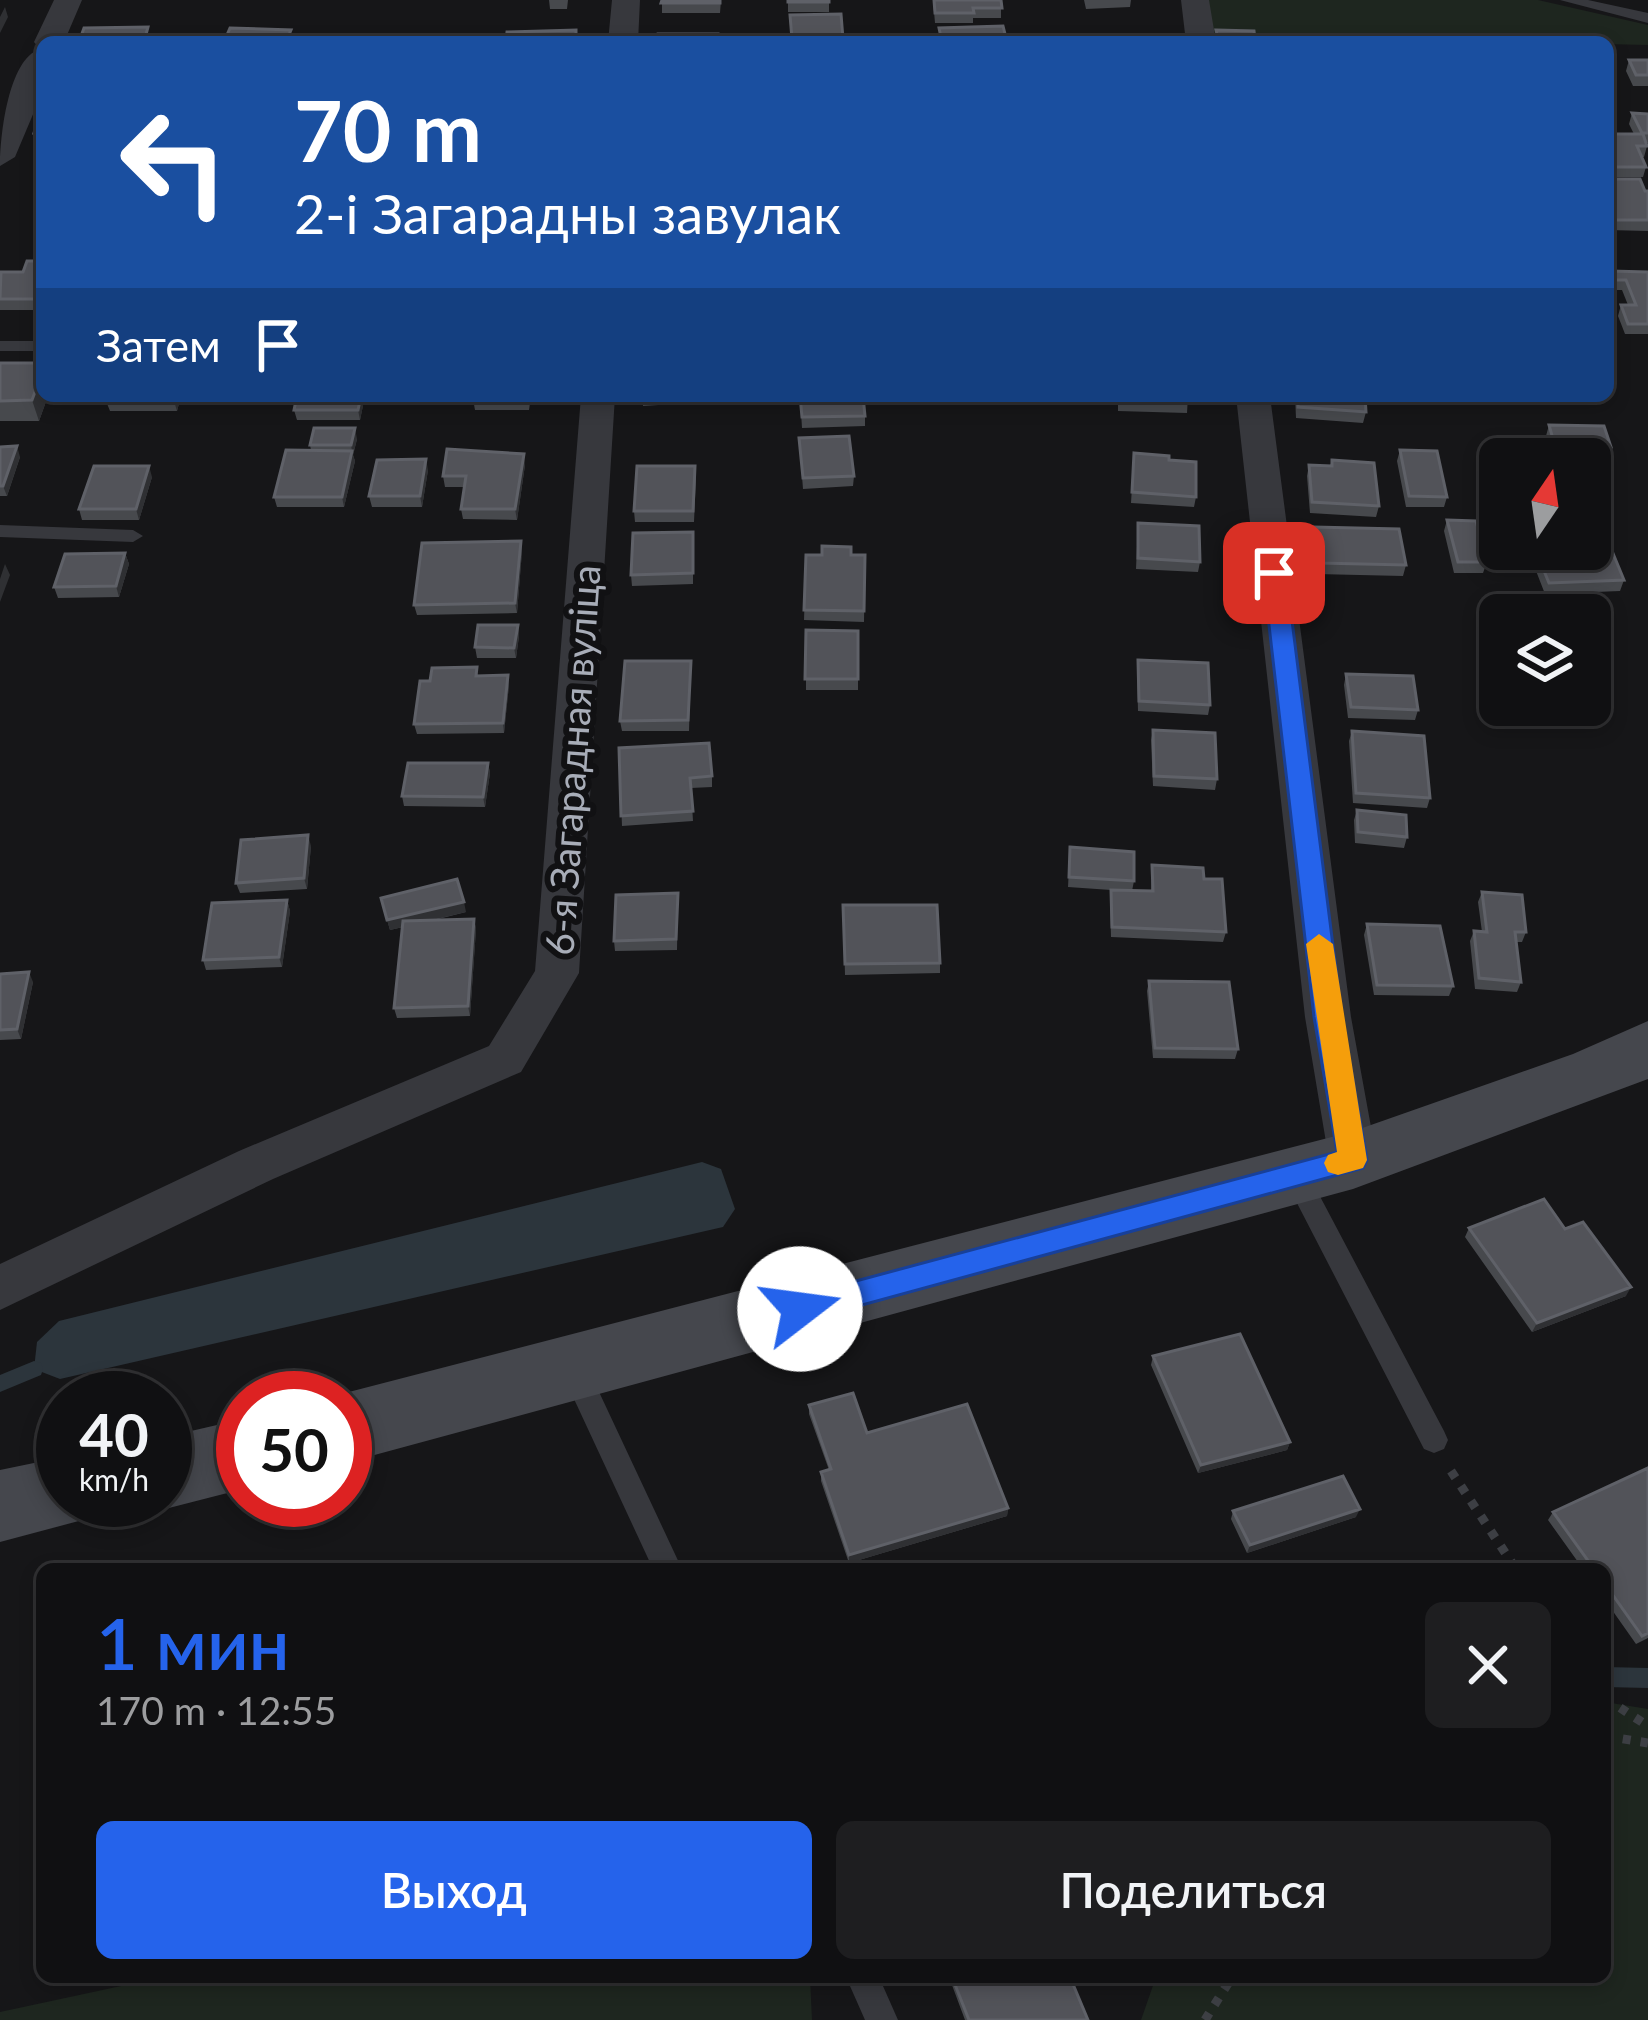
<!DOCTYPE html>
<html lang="ru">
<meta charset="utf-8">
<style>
:root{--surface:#101012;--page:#1e1e20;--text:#f1f3f6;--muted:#9c9d9f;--line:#303032;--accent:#2563eb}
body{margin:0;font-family:Lato,sans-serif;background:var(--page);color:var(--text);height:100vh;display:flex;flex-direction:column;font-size:45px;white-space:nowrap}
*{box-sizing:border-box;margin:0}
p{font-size:39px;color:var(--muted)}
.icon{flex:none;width:66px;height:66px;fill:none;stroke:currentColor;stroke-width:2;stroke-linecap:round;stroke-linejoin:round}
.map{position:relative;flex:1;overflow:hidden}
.sheet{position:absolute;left:36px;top:1563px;width:1575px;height:420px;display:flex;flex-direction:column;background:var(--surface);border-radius:18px;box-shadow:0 6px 18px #0003,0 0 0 3px var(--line)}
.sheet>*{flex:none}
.banner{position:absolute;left:36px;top:36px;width:1578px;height:366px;border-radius:18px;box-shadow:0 6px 18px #0003,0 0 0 3px var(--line);background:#1a4fa0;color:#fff;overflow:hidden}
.needle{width:78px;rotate:13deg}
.buttons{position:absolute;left:1479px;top:438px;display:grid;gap:24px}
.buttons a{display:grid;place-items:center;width:132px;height:132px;border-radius:18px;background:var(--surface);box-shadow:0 6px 18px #0003,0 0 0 3px var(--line);font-size:60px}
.speed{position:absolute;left:36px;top:1371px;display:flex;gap:24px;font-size:60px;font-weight:700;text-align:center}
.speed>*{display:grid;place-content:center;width:156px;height:156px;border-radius:50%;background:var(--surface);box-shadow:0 6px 18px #0003,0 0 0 3px var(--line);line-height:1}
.speed small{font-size:30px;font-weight:400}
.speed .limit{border:18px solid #d22;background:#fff;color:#111}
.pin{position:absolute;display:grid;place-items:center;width:102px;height:102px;color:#fff;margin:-51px;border-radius:24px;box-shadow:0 6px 18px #0006}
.me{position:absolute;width:132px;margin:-66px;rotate:75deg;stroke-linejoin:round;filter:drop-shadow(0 0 9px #0008)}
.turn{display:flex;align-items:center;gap:42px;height:252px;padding:0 60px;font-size:54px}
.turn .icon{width:156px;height:156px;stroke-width:2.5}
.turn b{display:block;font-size:84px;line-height:102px}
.then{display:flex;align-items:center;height:114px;padding:0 60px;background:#0003;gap:24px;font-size:45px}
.round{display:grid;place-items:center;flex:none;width:126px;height:126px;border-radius:18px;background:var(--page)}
.overview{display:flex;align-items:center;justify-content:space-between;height:204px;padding:0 60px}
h1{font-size:72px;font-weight:600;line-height:90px;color:var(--accent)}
.button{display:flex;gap:24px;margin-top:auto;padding:24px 60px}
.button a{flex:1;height:138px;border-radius:18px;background:var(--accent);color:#fff;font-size:48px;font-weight:600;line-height:138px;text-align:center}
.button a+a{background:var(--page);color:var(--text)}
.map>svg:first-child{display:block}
.green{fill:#1e261f}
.water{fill:#2c353c}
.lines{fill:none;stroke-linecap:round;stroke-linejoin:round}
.stream{fill:#2c353c;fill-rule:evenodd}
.path{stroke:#3d3f44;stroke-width:9;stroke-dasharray:8 10;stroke-linecap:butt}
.lane{fill:#37383d;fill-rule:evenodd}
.street{fill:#37383d;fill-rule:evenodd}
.secondary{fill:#45474d;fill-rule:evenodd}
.wall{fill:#47494d}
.shaded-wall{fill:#2f3033}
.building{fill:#525359;stroke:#5f6168;stroke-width:3}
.route{fill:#2563eb;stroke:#184099;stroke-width:3}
.slow{fill:#f59e0b}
.labels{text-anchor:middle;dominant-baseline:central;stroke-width:12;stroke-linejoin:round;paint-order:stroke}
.street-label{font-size:39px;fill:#a8adb8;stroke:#111113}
</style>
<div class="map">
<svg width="1648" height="2020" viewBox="0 0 1648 2020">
<rect width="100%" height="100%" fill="#161618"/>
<!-- green -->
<path class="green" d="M1206,0H1538L1648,25V45L1211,35Z
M1605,1702L1648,1709V2020H1141L1156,1977H1605Z
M163,1977H810L812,2020H0V2012Z"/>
<!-- water -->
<path class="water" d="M702,1162L721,1169L735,1209L723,1227L60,1379L34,1369L37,1342L59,1321Z"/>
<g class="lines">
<!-- stream -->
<path class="stream" d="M34,1361L41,1363L43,1369L41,1375L0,1392V1375Z
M1605,1667L1648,1668V1688L1605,1687Z"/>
<!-- path -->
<path class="path" d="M1451,1471L1516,1569
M1605,1698L1648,1726
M1605,1736L1648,1743
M1205,2020L1232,1977"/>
<!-- lane -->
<path class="lane" d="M1560,0H1588L1648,13V23Z
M0,341H42V351H0Z
M0,525L133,530L143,536L133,542L0,537Z
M1296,1165L1305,1168L1444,1431L1448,1440L1444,1449L1434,1453L1424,1449L1283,1176L1287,1168Z
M575,1359L585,1362L682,1569H653L561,1371L565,1362Z
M846,1977H879L898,2020H865Z"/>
<!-- street -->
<path class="street" d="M54,0H82L64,42H42V93L15,157L0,166C0,137 8,59 40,49L34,42Z
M612,0H640L638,42H608Z
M1181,0H1209L1216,42H1186Z
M581,396H615L579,973L521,1072L273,1179L0,1310V1264L239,1151L489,1046L535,971Z
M1236,396H1270L1351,1017L1377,1160L1370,1174L1353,1180L1336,1174L1329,1160L1305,1017Z"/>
<!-- secondary -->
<path class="secondary" d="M1648,1021V1079L1353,1189L345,1463V1398H333L345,1393L1351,1132L1573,1054Z
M243,1419V1489L165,1509L143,1500H165V1437Z
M63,1457V1500H99L90,1518L0,1542V1470Z"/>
</g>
<!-- wall -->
<path class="wall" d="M549,0H568L567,9H550Z
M662,0H721L720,13H662Z
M788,0H829V12H788Z
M933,0H1001V18H973V23H935Z
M1084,0H1131L1130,7L1086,9Z
M841,14L843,42H792L790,15Z
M1629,60H1648V86H1633L1626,71Z
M1632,113L1648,114V143H1646L1647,146L1644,157H1642L1646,167L1643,177H1608V134H1634L1629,124Z
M42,120V143H37L34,133Z
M1608,179L1648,191V231L1608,230Z
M42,261V310H0V276L23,272Z
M1610,271L1648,272V334H1625L1618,316L1621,305H1628L1622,290H1610L1608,278Z
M0,363L42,396H48L39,421H0Z
M108,396H181L177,411H110L106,401Z
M297,396H365L360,420H297L294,410Z
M531,396L529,410H475L473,399Z
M642,396H706V402L643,406Z
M800,396L865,416V426L802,428Z
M1118,396H1188L1187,413L1118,411Z
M1295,396H1365L1366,412L1363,423L1296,418Z
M1549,425L1611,447L1607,457H1556L1500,459V484L1489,459L1492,448L1538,454L1551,453L1546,436Z
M799,438L854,476L853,486L803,489Z
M357,439L353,455L355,461L344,507H277L274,497L311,450L310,445Z
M0,447L20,457L7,496H0Z
M1400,450L1447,497L1444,507H1406L1397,461Z
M1134,453L1169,460L1196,497L1194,507L1131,503Z
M1332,460L1379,506L1376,517L1310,513L1307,476L1309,465L1330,466Z
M525,465L517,520L463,519L461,509L464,487H445L443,476Z
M428,470L422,507H372L369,496Z
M152,477L139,520H82L79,509Z
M696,477L694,522H635L634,511Z
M1447,520L1487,562L1483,573H1454L1444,531Z
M1138,523L1200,562L1198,572L1136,569Z
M1313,527L1406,565L1403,576L1316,574L1311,537Z
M693,532V584L632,586L631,575Z
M521,541L522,551L517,613L417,615L414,605Z
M1534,549H1590L1624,580L1620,591L1545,594L1531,558Z
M125,553L129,564L119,597L58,598L54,587Z
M806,555H865L864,622L804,620Z
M518,625L519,636L516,658H477L475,647Z
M806,630L858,631V690H806Z
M1138,660L1210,705L1208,715L1138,711L1137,670Z
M691,661L689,731H622L620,721Z
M1346,674L1418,710L1415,720L1348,718L1344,685Z
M479,676L509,685L504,733L417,734L414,724Z
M1153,730L1217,779L1215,790L1153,786L1151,740Z
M1352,731L1430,798L1427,808L1353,803L1349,741Z
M619,748L712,776V787L691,788L693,821L622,826Z
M488,763L490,773L485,807L404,806L402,796Z
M1357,810L1407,837L1404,848L1355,843L1354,820Z
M311,846L307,889L240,893L236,883Z
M1070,847L1134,881L1132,891H1151L1152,865L1204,879L1226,932L1223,942L1111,937L1110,900L1111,890L1068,887Z
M1482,892L1526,932L1522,942H1516L1521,982L1517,992L1475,989L1470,941L1474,931L1482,932L1478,902Z
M678,893L677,950L615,951L614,941Z
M381,898L466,912L430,921L474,919L476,929L470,1016L397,1018L394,1008L403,927L390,930Z
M287,900L290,911L282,967L206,970L203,960Z
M843,905L940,963V973L845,975Z
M1367,924L1453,986L1449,996L1374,995L1364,935Z
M0,974L33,982L21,1039L0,1040Z
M1149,981L1238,1049L1235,1059L1153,1058L1147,991Z
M1469,1228L1565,1229L1626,1296L1532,1332L1465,1237Z
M1153,1356L1290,1442L1287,1450L1198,1473L1151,1365Z
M809,1405L1008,1508L1007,1516L849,1563L821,1481V1472L829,1470L809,1414Z
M1648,1468V1638L1636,1644L1605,1600V1569H1583L1548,1520L1553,1512Z
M1233,1511L1356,1517L1247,1553L1231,1519Z
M949,1977H1070L1088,2020H965Z"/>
<!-- shaded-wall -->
<path class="shaded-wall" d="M5,7L8,17L0,33V17Z
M42,373V396H48L39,421L32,400Z
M175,396H181L177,411L174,401Z
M361,396H365L360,420L358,410Z
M355,428L357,439L353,455L355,461L344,507L342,497L352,451L351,445Z
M17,446L20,457L7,496L3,486Z
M524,454L525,465L517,520L515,509Z
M426,459L428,470L422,507L420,496Z
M149,466L152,477L139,520L136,509Z
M521,541L522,551L517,613L515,603Z
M125,553L129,564L119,597L116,586Z
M5,564L10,575L0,602V579Z
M518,625L519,636L516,658L514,648Z
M508,675L509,685L504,733L503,723Z
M488,763L490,773L485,807L483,797Z
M308,835L311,846L307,889L304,878Z
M287,900L290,911L282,967L279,957Z
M464,902L466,912L390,930L387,920Z
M474,919L476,929L470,1016L468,1006Z
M29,972L33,982L21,1039L17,1029Z
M1631,1287L1626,1296L1532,1332L1537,1323Z
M1290,1442L1287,1450L1198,1473L1201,1465Z
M1008,1508L1007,1516L849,1563V1555Z
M1360,1509L1356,1517L1247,1553L1250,1545Z"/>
<!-- building -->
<path class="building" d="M662,0H720V3H661Z
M788,0H829V2H788Z
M934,0H1001L1002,8H973L974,13H935Z
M841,14L843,39H792L790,15Z
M1003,26L1007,42H942L939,28Z
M148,27L144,42H79L84,28Z
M230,28L291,30L286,42H224Z
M576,30V38H588L587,42H506L507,32Z
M1216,30L1254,31L1255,39H1288V42H1219Z
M658,34H718V42H657Z
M424,36L422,41L445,42H342L343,37Z
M450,38H471L470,42H449Z
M1629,60H1648V75H1636Z
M1632,113L1648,114V133H1642Z
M38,120H42V133H34Z
M1608,134H1643L1647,146H1637L1646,167H1608Z
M1608,179H1640L1645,191H1648V220H1608Z
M27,261H42V299H0L1,272H23Z
M1610,271L1648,272V324H1628L1621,305H1636L1626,280H1613Z
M0,363H42V373L32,400L0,401Z
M108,396H175L174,401H106Z
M297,396H361L358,410H294Z
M474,396H528L527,399H473Z
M800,396H863L865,416L802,417Z
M1120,396H1188L1189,403L1120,400Z
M1298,396H1365L1366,412L1298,407Z
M1549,425L1604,426L1611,447L1555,446Z
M314,428H355L351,445H310Z
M849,436L854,476L803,478L799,438Z
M17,446L3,486H0V447Z
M1534,446L1538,454L1554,453L1557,459H1500V466L1492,448Z
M447,449L524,454L515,509H461L466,476H443Z
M286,450L352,451L342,497H274Z
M1400,450L1437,451L1447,497L1409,496Z
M1134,453L1169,456V460L1196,462V497L1132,492Z
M426,459L420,496H369L377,460Z
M1332,460L1374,463L1379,506L1312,502L1309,465L1332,466Z
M94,466H149L136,509H79Z
M637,466H695L693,511H634Z
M1447,520L1476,521L1487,562H1458Z
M1138,523L1199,526L1200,562L1138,558Z
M1313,527L1399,529L1406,565L1319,563Z
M693,532V573L631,575L633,533Z
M1590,534H1605L1624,580L1549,583L1535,549H1590Z
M521,541L515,603L414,605L422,543Z
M822,546L851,547V555H865L864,611L804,610L806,555H822Z
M125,553L116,586L54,587L65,554Z
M478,625H518L514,648L475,647Z
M806,630L858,631V679H805Z
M1138,660L1208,663L1210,705L1139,701Z
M625,661H691L688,720L620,721Z
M477,667L476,676L508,675L503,723L414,724L420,681H430L432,668Z
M1346,674L1413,676L1418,710L1351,707Z
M1153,730L1215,733L1217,779L1154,776Z
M1352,731L1424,736L1430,798L1356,793Z
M709,743L712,776L690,778L693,811L621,816L619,748Z
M408,763H488L483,797L402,796Z
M1357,810L1406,815L1407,837L1358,832Z
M308,835L304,878L236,883L241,840Z
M1070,847L1134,852V881L1069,877Z
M1152,865L1203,868L1204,879H1222L1226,932L1112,927L1111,890L1153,891Z
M457,879L464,902L387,920L381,898Z
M1482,892L1522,895L1526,932H1515L1521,982L1479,978L1474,931L1487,932Z
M678,893L676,939L614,941L616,895Z
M287,900L279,957L203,960L212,903Z
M843,905H937L940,963L845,964Z
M474,919L468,1006L394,1008L403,921Z
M1367,924L1440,926L1453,986L1377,985Z
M29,972L17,1029L0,1030V974Z
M1149,981L1229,982L1238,1049L1155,1048Z
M1544,1199L1565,1229L1583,1222L1631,1287L1537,1323L1469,1228Z
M1240,1334L1290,1442L1201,1465L1153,1356Z
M853,1393L867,1433L967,1404L1008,1508L849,1555L821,1472L831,1469L809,1405Z
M1648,1468V1633L1642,1636L1605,1584V1569H1594L1553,1512Z
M1343,1476L1360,1509L1250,1545L1233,1511Z
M952,1977H1070L1088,2020H969Z"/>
<!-- route -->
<path class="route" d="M1274,566L1286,573L1342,1017L1367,1160L1363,1168L800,1322L789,1319L785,1309L789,1300L800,1296L1337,1152L1314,1017L1263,573Z"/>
<!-- slow -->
<path class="slow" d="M1319,934L1333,944L1367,1160L1363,1168L1338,1175L1328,1172L1324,1163L1328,1155L1337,1152L1306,944Z"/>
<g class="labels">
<!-- street labels -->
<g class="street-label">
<text transform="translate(572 760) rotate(-86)">6-я Загарадная вуліца</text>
</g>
</g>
</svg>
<div class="buttons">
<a><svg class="needle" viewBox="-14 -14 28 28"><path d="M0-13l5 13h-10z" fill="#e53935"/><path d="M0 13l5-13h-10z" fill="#9c9d9f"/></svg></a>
<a><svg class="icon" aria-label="layers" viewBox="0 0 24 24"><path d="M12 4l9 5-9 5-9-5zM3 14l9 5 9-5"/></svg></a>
</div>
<div class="speed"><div>40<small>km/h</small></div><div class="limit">50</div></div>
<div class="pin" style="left:1274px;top:573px;background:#d93025"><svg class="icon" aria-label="arrive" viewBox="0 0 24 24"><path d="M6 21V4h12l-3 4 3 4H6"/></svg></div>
<svg class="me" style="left:800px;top:1309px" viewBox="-20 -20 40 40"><circle r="19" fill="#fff"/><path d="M0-13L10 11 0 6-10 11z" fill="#2563eb"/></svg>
<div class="banner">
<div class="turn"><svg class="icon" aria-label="left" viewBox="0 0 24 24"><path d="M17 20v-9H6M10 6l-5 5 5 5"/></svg><div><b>70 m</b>2-і Загарадны завулак</div></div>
<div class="then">Затем<svg class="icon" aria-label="arrive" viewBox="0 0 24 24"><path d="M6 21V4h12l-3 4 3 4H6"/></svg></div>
</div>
<section class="sheet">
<div class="overview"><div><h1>1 мин</h1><p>170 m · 12:55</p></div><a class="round"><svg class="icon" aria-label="close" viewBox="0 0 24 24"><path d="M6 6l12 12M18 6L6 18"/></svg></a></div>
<div class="button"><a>Выход</a><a>Поделиться</a></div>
</section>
</div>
